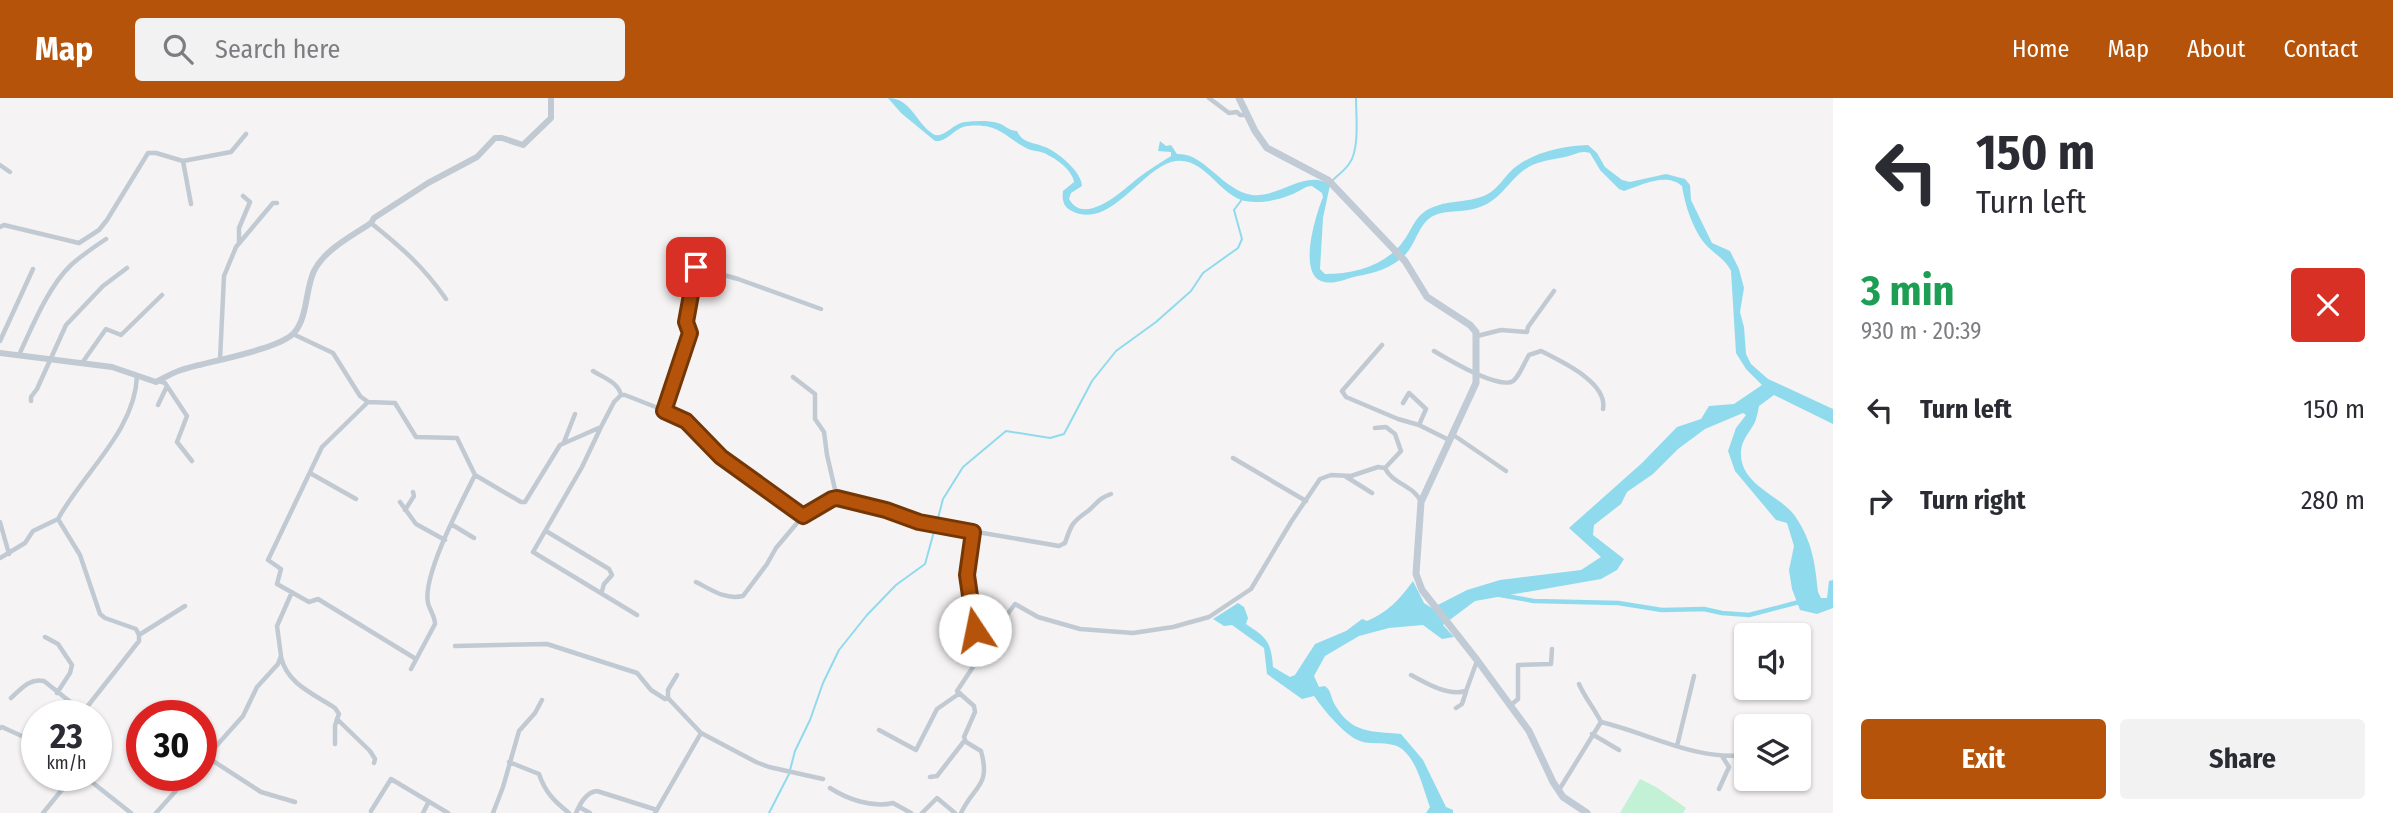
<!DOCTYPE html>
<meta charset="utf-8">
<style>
:root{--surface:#fff;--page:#f2f2f3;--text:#2b2b33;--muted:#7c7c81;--accent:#b45309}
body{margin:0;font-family:"Fira Sans Condensed",sans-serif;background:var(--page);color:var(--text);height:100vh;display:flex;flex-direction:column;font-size:26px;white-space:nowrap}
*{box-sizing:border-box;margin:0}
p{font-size:23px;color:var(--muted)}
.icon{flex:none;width:38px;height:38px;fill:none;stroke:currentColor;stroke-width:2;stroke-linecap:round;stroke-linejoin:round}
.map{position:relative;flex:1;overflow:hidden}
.panel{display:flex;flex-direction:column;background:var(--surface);width:560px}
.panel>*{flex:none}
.guide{background:#fff;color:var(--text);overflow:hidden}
.controls{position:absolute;left:1734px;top:525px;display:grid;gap:14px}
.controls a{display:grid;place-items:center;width:77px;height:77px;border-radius:7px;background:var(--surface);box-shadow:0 2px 5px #0004;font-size:35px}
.speed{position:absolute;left:21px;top:602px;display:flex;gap:14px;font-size:35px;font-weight:700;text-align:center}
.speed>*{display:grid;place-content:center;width:91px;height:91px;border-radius:50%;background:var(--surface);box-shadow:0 2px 5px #0004;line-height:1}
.speed small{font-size:18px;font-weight:400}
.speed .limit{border:10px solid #d22;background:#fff;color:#111}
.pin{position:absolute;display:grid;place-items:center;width:60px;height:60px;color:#fff;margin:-30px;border-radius:14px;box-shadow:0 4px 10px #0006}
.me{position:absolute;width:77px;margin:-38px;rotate:349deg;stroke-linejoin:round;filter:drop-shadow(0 0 5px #0008)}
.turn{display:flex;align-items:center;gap:24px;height:147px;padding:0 28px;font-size:32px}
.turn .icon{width:91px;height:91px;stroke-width:2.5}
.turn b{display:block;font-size:49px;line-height:60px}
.round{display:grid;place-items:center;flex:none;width:74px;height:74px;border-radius:7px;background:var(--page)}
.summary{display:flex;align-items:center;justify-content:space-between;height:119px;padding:0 28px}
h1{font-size:42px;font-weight:700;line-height:52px;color:#1e9e55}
.button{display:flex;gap:14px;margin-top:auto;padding:14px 28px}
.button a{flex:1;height:80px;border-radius:7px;background:var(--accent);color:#fff;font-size:28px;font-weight:700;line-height:80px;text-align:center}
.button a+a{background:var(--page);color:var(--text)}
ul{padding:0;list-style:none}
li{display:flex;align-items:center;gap:21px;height:91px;padding:0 28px}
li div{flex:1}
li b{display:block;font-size:26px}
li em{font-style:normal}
header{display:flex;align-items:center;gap:42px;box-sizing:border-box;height:98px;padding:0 35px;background:var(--accent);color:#fff}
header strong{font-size:33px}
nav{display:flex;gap:38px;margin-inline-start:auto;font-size:24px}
.search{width:490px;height:63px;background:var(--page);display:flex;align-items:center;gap:18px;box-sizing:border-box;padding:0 24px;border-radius:7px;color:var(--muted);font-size:26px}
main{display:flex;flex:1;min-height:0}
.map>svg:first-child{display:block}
.green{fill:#c3f1d5}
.water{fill:#90daee}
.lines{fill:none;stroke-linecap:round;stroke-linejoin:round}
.stream{stroke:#90daee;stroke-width:2}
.canal{stroke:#90daee;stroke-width:4.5}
.minor{stroke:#c1cad2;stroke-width:4.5}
.tertiary{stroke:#c1cad2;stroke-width:6}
.secondary{stroke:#c1cbd6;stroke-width:7}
.route-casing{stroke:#753606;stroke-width:18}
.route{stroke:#b45309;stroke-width:12}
</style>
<header>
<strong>Map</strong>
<div class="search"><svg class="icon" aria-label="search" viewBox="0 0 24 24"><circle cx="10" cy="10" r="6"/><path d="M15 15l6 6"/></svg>Search here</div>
<nav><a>Home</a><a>Map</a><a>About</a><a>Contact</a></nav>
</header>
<main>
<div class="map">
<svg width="1833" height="715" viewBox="0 0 1833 715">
<rect width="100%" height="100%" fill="#f5f3f3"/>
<!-- green -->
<path class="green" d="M1640,681L1656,689L1686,710L1683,715H1620Z"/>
<!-- water -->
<path class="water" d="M888,0C911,0 915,24 933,36C943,42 953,25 965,24C976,23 987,22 998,25C1005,27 1009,33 1017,33C1023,46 1034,44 1045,49C1058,54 1082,74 1082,88L1071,95L1069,101C1085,129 1123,92 1138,80C1148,72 1160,65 1171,58V54L1158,53L1160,43L1166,48L1171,47L1177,56C1204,54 1222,92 1252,97C1279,100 1307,70 1330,87L1323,120L1320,171L1325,176C1354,176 1384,168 1402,145C1410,135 1414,121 1424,114C1442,101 1466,106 1486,97C1497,92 1504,79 1513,71C1533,54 1563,48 1588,47L1597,55L1605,69L1622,82L1630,84L1666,76L1685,81L1690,87L1691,102L1712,145L1730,153L1739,171L1744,190L1740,214L1744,229L1746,256L1751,266L1768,281L1833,311V326L1774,297L1759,308C1758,313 1757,319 1755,324C1750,334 1742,341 1741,353C1739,387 1779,396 1795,418C1812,443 1815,464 1818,494L1821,500H1827L1829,483L1833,482V510L1817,516L1800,512L1792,491L1789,472L1794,448L1787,425L1776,422L1735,373L1728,353L1736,330L1746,317L1743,315L1705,331L1678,351L1653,376L1627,394L1621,406L1594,427L1593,437L1624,461L1617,472L1601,481L1475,503L1443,527L1454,539L1442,541L1423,527L1389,530L1359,538L1325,558L1314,578L1319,589L1325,588C1332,593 1330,599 1335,607C1352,636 1371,633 1401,636L1423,662L1446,709L1453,712V715H1426L1430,709C1423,691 1418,664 1402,651C1390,642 1373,648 1360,643C1345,638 1323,611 1314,598L1302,601L1267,576L1264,550L1232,527L1224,528L1213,521L1238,505L1244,509L1248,520L1246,526C1267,540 1271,543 1273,569L1290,579L1295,577L1315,546L1346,533L1362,521L1367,523C1388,514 1400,501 1413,483L1424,505L1432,510L1467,492L1500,482L1581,472L1601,459L1569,430L1642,365L1677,329L1701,321L1709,308L1734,306L1762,287L1746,271L1736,255L1731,173C1725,161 1717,158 1708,149C1694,135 1685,108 1682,88C1666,74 1642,87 1624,93L1619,91L1600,72L1590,55C1580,52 1575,57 1565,59C1551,62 1536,63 1524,72C1508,84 1500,102 1480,109C1466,115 1447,111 1433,118C1419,125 1416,146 1405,157C1392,170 1375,175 1358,178C1346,180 1334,188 1321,183C1298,174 1316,116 1323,99L1322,95L1312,88C1305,88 1300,93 1293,96C1279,102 1260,106 1245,103C1218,97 1203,55 1171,64C1139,74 1108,134 1070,112C1063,108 1062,101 1063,93L1074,84C1072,71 1055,60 1044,55C1039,53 1033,53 1028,51C1004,39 1000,25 968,28C954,29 949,44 935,43L901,15Z"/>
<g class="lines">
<!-- stream -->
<path class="stream" d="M1333,82C1338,77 1345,72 1349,66C1360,52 1356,17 1356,0
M937,424L943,401L963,369L1006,333L1050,340L1064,336L1092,283L1116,253L1156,224L1191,193L1203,175L1238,150L1242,141L1234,112L1243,100
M769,715L789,676L795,653L810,622L823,585L839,552L867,517L896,487L925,466L935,430"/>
<!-- canal -->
<path class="canal" d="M1500,497L1534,503L1618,505L1662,512L1704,511L1722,515L1749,517L1803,503"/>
<!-- minor -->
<path class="minor" d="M1209,0L1229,15L1237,14L1240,17H1246
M183,63L191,106
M0,67L10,74
M371,125C402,150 423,168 446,201
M0,129L4,127L79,145L99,132L107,122L148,55H156L183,63L231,54L246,36
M239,145V130L250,104L243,98
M696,169L738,181L821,211
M293,236L333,255L360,298L368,304L395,305L416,339L457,340L475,377L521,404H525L560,347L601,329L614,304L621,297H625L681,319L721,359L803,418
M1477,238L1501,232L1527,234L1528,229L1554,193
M0,243L33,171
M1382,247L1342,293L1346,299L1398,321L1419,327
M1434,253C1449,262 1494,289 1511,284C1518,282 1525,263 1529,257L1541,253C1560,263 1608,284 1603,311
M19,257C32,229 48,189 71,167C82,157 94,149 106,141
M220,262L224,178L236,149L273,105H277
M82,265L106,231L121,237L162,197
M593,273C604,280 618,284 621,297
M793,279L815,296V321L824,334L827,357L837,400
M159,283L165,285L187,318L177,344L192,363
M31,303V299L37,291L66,227L103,188L127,170
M368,304L322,349L268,462L281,471L277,486L309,504L318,501L416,561
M1403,305L1409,295L1426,311L1419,327L1449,342
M158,307L167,288
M664,312L690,235L686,224L699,154
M601,329L582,369L533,454L637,517
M1375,330L1386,329L1395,336L1401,353L1385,370
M1452,336L1506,373
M564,344L575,316
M1233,360L1306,403
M310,375L356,401
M1345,378L1372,395
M400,404L416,426L445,442
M405,412L414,398L413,394
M0,424L9,456
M451,426L474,440
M546,433L609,471L612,477L604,486L602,493
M0,460L25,445L33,433L58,421
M696,484C712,492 725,502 743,498L767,466L776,450L803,418L832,401L837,400L885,412L919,424L1059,448L1065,445C1071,427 1072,424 1088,413C1098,405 1097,401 1111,396
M139,537L185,508
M45,539L58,546L72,567L70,575L57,595
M455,548L547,546L637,575L651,592L665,601L668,600
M979,549L992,537L1015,506L1038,519L1080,531L1133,535L1173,529L1209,519L1251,491L1291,424L1320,381L1331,377L1351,378L1378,369L1385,370C1392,386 1414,387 1421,404
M281,559C287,586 314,596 335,610L339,616L337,621L370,653L375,661L374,665
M411,571L435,526C435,518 430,513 428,505C422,478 462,403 475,377
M677,577L668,592V600L701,635L756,664L769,669L823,681
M1411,577C1427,586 1448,598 1466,593L1477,563
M1579,586C1585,600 1594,610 1601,624
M11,600C21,591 29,580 44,583L83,614L139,543V537L136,531L105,520L100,516L80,457L58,421C83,375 135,333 137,278
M1511,607L1518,601V567L1551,566L1552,551
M1456,610L1462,606L1466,594
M0,630L2,629L37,645
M879,632L916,652L937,611L960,595
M1592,636L1619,652
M335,646V628L337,621
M1677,648L1694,578
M207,659L261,694L295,704
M509,664L539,676C545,694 554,703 569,715
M201,665L243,618L257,589L278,566L281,558L277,528L292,494
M83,677L131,715
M930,679L937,678L965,642
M830,690C847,701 872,710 893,705L911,715
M1719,691L1729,669L1722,658
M1559,692L1601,624C1648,635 1696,663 1746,657
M579,709L590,715
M371,713L391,681L448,715
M43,715L74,677
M156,715L190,677
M423,715L428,705
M493,715L503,689L519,633L535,615L542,602
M576,715C580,706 586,694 597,693L657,712
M655,715L701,635
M922,715L937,700L955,715
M961,715C974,687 991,689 981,653L966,644L964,639L975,614L974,608L957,593L973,569L979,549L971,515L966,477L973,434"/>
<!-- tertiary -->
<path class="tertiary" d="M0,255L112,269L156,284C164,280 172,275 181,272C205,264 278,252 294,235C308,219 305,192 314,173C325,151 352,138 371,125L374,120L428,85L477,59L495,40H502L523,47L551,20V0"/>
<!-- secondary -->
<path class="secondary" d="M1239,0L1255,33L1267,50L1328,82L1405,163L1427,199L1470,227L1476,234V285L1421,404L1416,476L1422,492L1477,562L1529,633L1553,684L1563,699L1587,715"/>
</g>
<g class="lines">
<!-- route casing -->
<g class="route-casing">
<path id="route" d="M696,169L686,224L690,235L664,313L686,323L721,359L803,418L832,401L837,400L886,412L919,424L973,434L967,477L975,532"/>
</g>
<!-- route -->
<use href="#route" class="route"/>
</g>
</svg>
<div class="controls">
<a><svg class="icon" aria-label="sound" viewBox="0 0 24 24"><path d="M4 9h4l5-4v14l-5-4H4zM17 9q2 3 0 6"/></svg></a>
<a><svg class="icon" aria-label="layers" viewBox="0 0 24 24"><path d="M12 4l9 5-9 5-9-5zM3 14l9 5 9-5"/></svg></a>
</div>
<div class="speed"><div>23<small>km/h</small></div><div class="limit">30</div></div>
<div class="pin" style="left:696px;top:169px;background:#d93025"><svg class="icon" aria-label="arrive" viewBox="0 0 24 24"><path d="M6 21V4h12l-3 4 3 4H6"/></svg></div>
<svg class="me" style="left:975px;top:532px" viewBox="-20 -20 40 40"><circle r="19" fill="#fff"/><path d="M0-13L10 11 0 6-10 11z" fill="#b45309"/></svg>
</div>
<section class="panel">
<div class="guide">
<div class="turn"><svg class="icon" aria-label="left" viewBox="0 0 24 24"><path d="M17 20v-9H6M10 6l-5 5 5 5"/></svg><div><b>150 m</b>Turn left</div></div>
</div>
<div class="summary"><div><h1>3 min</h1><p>930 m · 20:39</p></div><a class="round" style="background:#d93025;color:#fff"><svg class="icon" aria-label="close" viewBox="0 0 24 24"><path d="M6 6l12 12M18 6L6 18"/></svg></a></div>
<ul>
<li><svg class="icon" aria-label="left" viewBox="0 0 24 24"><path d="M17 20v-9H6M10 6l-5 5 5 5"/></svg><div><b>Turn left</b></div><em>150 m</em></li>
<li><svg class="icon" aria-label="right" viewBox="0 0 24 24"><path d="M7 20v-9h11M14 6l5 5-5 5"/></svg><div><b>Turn right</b></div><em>280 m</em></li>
</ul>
<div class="button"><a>Exit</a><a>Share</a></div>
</section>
</main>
